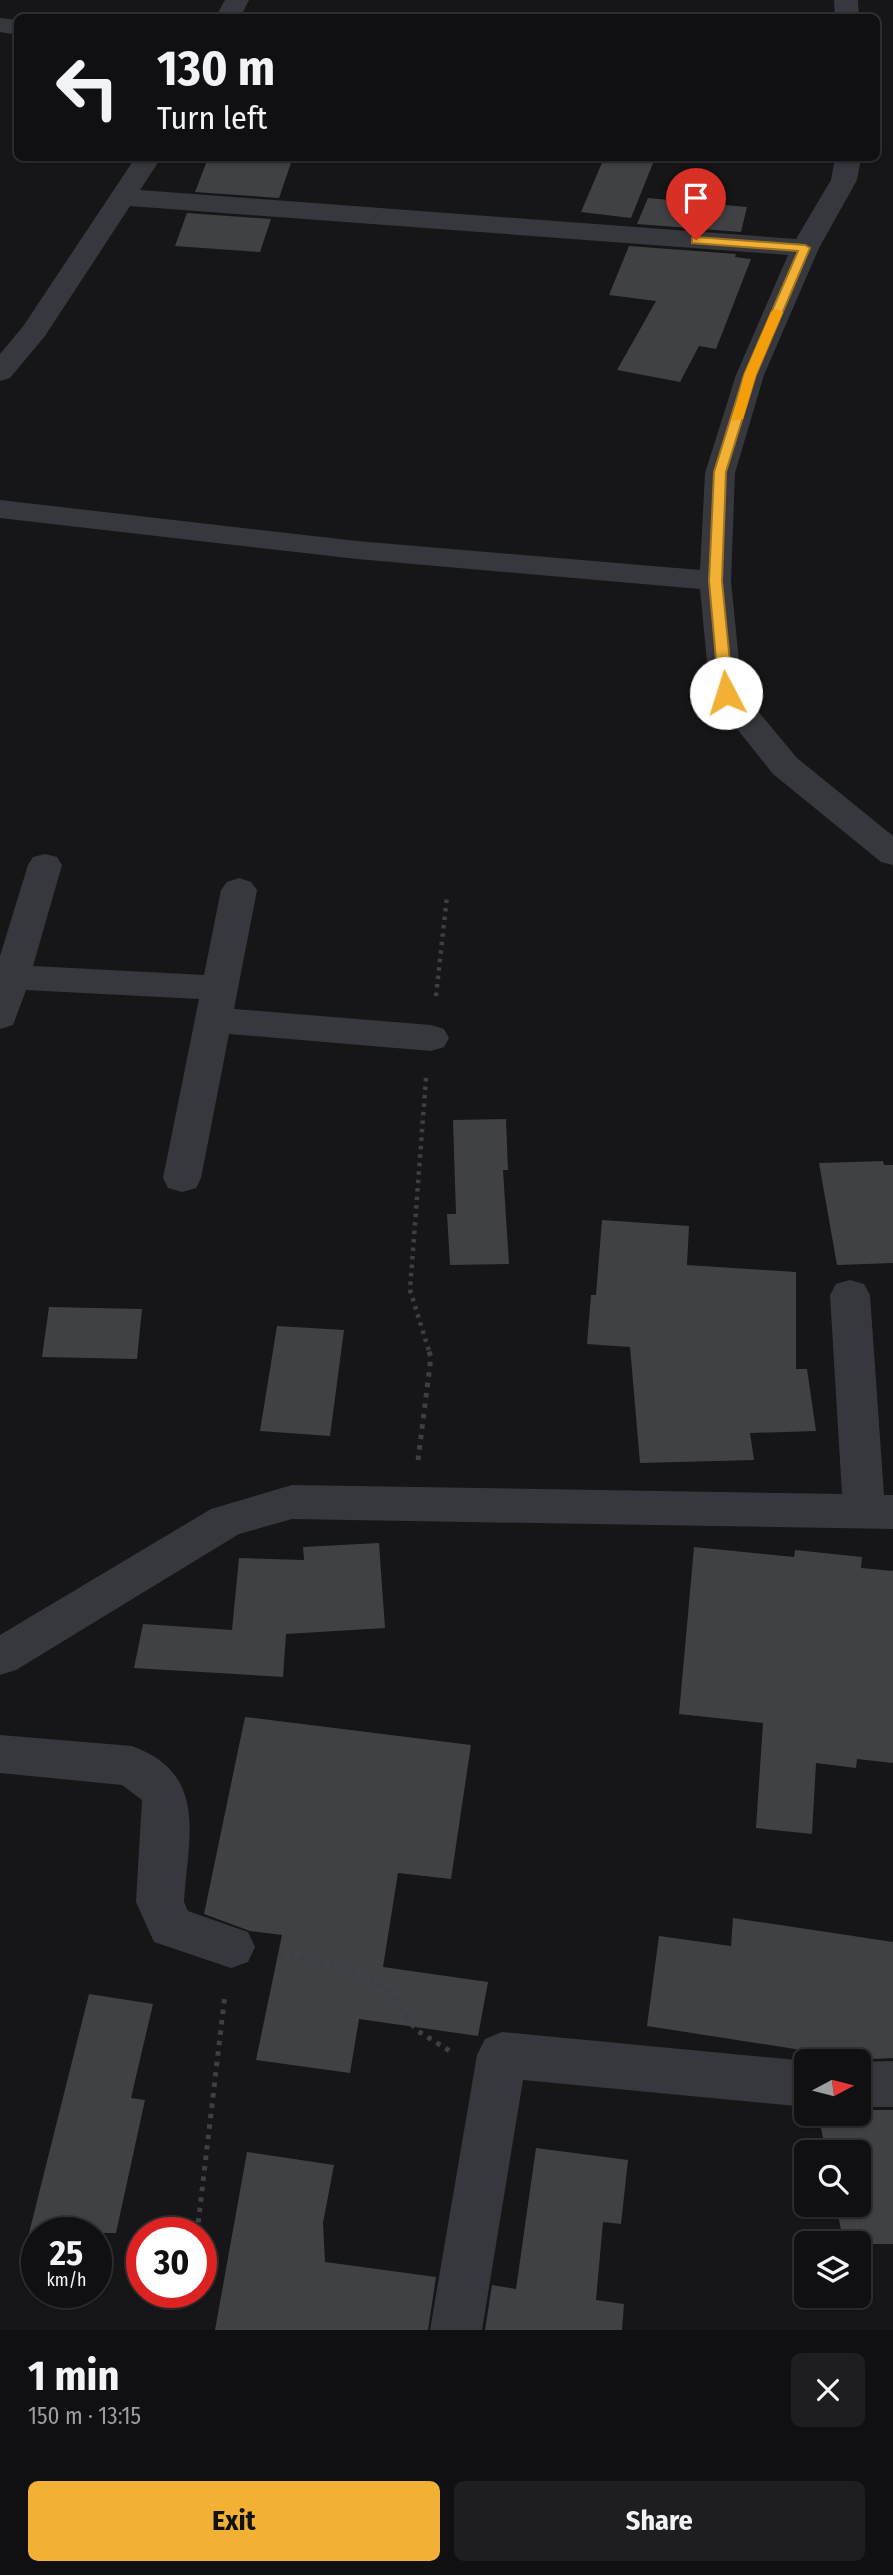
<!DOCTYPE html>
<meta charset="utf-8">
<style>
:root{--surface:#101012;--page:#1e1e20;--text:#f1f3f6;--muted:#9c9d9f;--line:#303032;--accent:#f2b134}
body{margin:0;font-family:"Fira Sans Condensed",sans-serif;background:var(--page);color:var(--text);height:100vh;display:flex;flex-direction:column;font-size:26px;white-space:nowrap}
*{box-sizing:border-box;margin:0}
p{font-size:23px;color:var(--muted)}
.icon{flex:none;width:38px;height:38px;fill:none;stroke:currentColor;stroke-width:2;stroke-linecap:round;stroke-linejoin:round}
.map{position:relative;height:2330px;overflow:hidden}
.side{display:flex;flex-direction:column;background:var(--surface);flex:1}
.side>*{flex:none}
.top-card{position:absolute;left:14px;top:14px;width:866px;height:147px;border-radius:10px;box-shadow:0 2px 5px #0004,0 0 0 2px var(--line);background:#101012;color:var(--text);overflow:hidden}
.needle{width:46px;rotate:83deg}
.buttons{position:absolute;left:794px;top:2049px;display:grid;gap:14px}
.buttons a{display:grid;place-items:center;width:77px;height:77px;border-radius:10px;background:var(--surface);box-shadow:0 2px 5px #0004,0 0 0 2px var(--line);font-size:35px}
.speed{position:absolute;left:21px;top:2217px;display:flex;gap:14px;font-size:35px;font-weight:700;text-align:center}
.speed>*{display:grid;place-content:center;width:91px;height:91px;border-radius:50%;background:var(--surface);box-shadow:0 2px 5px #0004,0 0 0 2px var(--line);line-height:1}
.speed small{font-size:18px;font-weight:400}
.speed .limit{border:10px solid #d22;background:#fff;color:#111}
.pin{position:absolute;display:grid;place-items:center;width:60px;height:60px;color:#fff;margin:-72px -30px;border-radius:50% 50% 50% 0;rotate:-45deg;box-shadow:0 0 7px #0007}
.pin .icon{rotate:45deg}
.me{position:absolute;width:77px;margin:-38px;rotate:355deg;stroke-linejoin:round;filter:drop-shadow(0 0 5px #0008)}
.turn{display:flex;align-items:center;gap:24px;height:147px;padding:0 28px;font-size:32px}
.turn .icon{width:91px;height:91px;stroke-width:2.5}
.turn b{display:block;font-size:49px;line-height:60px}
.round{display:grid;place-items:center;flex:none;width:74px;height:74px;border-radius:10px;background:var(--page)}
.overview{display:flex;align-items:center;justify-content:space-between;height:119px;padding:0 28px}
h1{font-size:42px;font-weight:700;line-height:52px}
.action{display:flex;gap:14px;margin-top:auto;padding:14px 28px}
.action a{flex:1;height:80px;border-radius:10px;background:var(--accent);color:#111;font-size:28px;font-weight:700;line-height:80px;text-align:center}
.action a+a{background:var(--page);color:var(--text)}
.map>svg:first-child{display:block}
.building{fill:#404145}
.lines{fill:none;stroke-linecap:round;stroke-linejoin:round}
.path-far1{stroke:#3d3f44;stroke-width:4.5;stroke-dasharray:3.5 5;stroke-linecap:butt}
.path{stroke:#3d3f44;stroke-width:5;stroke-dasharray:4.5 6;stroke-linecap:butt}
.minor{fill:#37383d;fill-rule:evenodd}
.route{fill:#f2b134;stroke:#9d7322;stroke-width:2}
.slow{fill:#f59e0b}
</style>
<div class="map">
<svg width="893" height="2330" viewBox="0 0 893 2330">
<rect width="100%" height="100%" fill="#161618"/>
<!-- building -->
<path class="building" d="M208,158H262L292,160L279,198L195,192Z
M604,158H655L631,218L581,212Z
M648,198L747,207L741,232L637,224Z
M187,213L271,219L260,252L175,246Z
M629,246L736,254L735,257L751,259L716,349L699,346L680,382L617,370L656,301L609,295Z
M506,1119L508,1170H503L509,1264L450,1265L447,1214H456L453,1120Z
M883,1161L884,1165H893V1263L837,1265L819,1163Z
M602,1220L689,1226L687,1265L796,1272V1369H807L816,1431L750,1433L754,1460L640,1463L630,1347L587,1344L591,1295H596Z
M49,1307L142,1309L137,1359L42,1357Z
M277,1326L344,1330L330,1436L260,1431Z
M379,1543L385,1628L286,1634L283,1677L134,1668L143,1624L232,1630L239,1558L304,1560L303,1547Z
M694,1547L794,1557L795,1550L862,1557L861,1568L893,1571V1763L857,1759L856,1768L816,1763L812,1834L756,1828L763,1723L679,1714Z
M245,1717L471,1745L451,1879L398,1873L383,1967L488,1982L478,2036L359,2019L350,2073L256,2060L282,1935L250,1931L204,1914Z
M733,1918L893,1942V2058L810,2062L805,2051L795,2049L647,2026L659,1936L731,1946Z
M89,1994L153,2004L131,2098L145,2100L116,2233H29Z
M859,2110H893V2244H844L836,2205H859V2152H826L818,2114H859Z
M536,2148L628,2160L621,2224L603,2222L596,2300L624,2304L622,2330H485L492,2285L516,2289Z
M247,2152L334,2165L323,2223L325,2262L436,2277L428,2330H215Z"/>
<g class="lines">
<!-- path-far1 -->
<path class="path-far1" d="M436,996L447,896
M426,1078L410,1290L429,1351"/>
<!-- path -->
<path class="path" d="M418,1460L431,1357L428,1349
M279,1953L346,1968L387,1989L416,2030L450,2051
M197,2233L225,1994
M190,2292V2298"/>
<!-- minor -->
<path class="minor" d="M225,0H249L240,18H215Z
M834,0H858L859,18H835Z
M0,18L18,20V35L0,32Z
M135,158H161L140,190L796,239L831,180L835,158H861L857,180L819,248L764,375L735,473L731,581L742,692L797,758L893,836V865L881,862L773,774L714,700L710,693L700,589L357,559L0,518V500L357,541L700,570L705,473L736,375L788,255L130,206L45,336L10,378L0,381V354L24,325Z
M45,854L57,857L62,865L33,966L204,975L221,890L227,882L239,878L251,882L257,890L234,1009L431,1025L444,1029L449,1038L444,1047L431,1051L229,1034L201,1178L196,1188L182,1192L168,1188L163,1178L199,999L26,990L13,1025L0,1029V956L28,865L33,857Z
M850,1280L864,1284L870,1295L884,1495H893V1529L292,1519L239,1534L16,1670L0,1675V1635L211,1509L292,1485L842,1494L830,1295L836,1284Z
M0,1735L132,1746C209,1774 188,1837 184,1902L188,1911L248,1932L255,1947L248,1962L231,1968L154,1942L136,1902L142,1800L122,1785L0,1773Z
M502,2032L807,2061V2107L523,2080L482,2330H430L477,2055L485,2039Z
M893,2061V2107H859L858,2062Z"/>
</g>
<!-- route -->
<path class="route" d="M696,237L805,245L810,248L756,375L726,472L722,581L733,693L726,698L719,693L709,581L714,472L744,375L798,251L692,243V238Z"/>
<!-- slow -->
<path class="slow" d="M777,309L783,312L756,375L743,419L732,421L744,375L771,312Z"/>
</svg>
<div class="buttons">
<a><svg class="needle" viewBox="-14 -14 28 28"><path d="M0-13l5 13h-10z" fill="#e53935"/><path d="M0 13l5-13h-10z" fill="#9c9d9f"/></svg></a>
<a><svg class="icon" aria-label="search" viewBox="0 0 24 24"><circle cx="10" cy="10" r="6"/><path d="M15 15l6 6"/></svg></a>
<a><svg class="icon" aria-label="layers" viewBox="0 0 24 24"><path d="M12 4l9 5-9 5-9-5zM3 14l9 5 9-5"/></svg></a>
</div>
<div class="speed"><div>25<small>km/h</small></div><div class="limit">30</div></div>
<div class="pin" style="left:696px;top:240px;background:#d93025"><svg class="icon" aria-label="arrive" viewBox="0 0 24 24"><path d="M6 21V4h12l-3 4 3 4H6"/></svg></div>
<svg class="me" style="left:726px;top:693px" viewBox="-20 -20 40 40"><circle r="19" fill="#fff"/><path d="M0-13L10 11 0 6-10 11z" fill="#f2b134"/></svg>
<div class="top-card">
<div class="turn"><svg class="icon" aria-label="left" viewBox="0 0 24 24"><path d="M17 20v-9H6M10 6l-5 5 5 5"/></svg><div><b>130 m</b>Turn left</div></div>
</div>
</div>
<section class="side">
<div class="overview"><div><h1>1 min</h1><p>150 m · 13:15</p></div><a class="round"><svg class="icon" aria-label="close" viewBox="0 0 24 24"><path d="M6 6l12 12M18 6L6 18"/></svg></a></div>
<div class="action"><a>Exit</a><a>Share</a></div>
</section>
